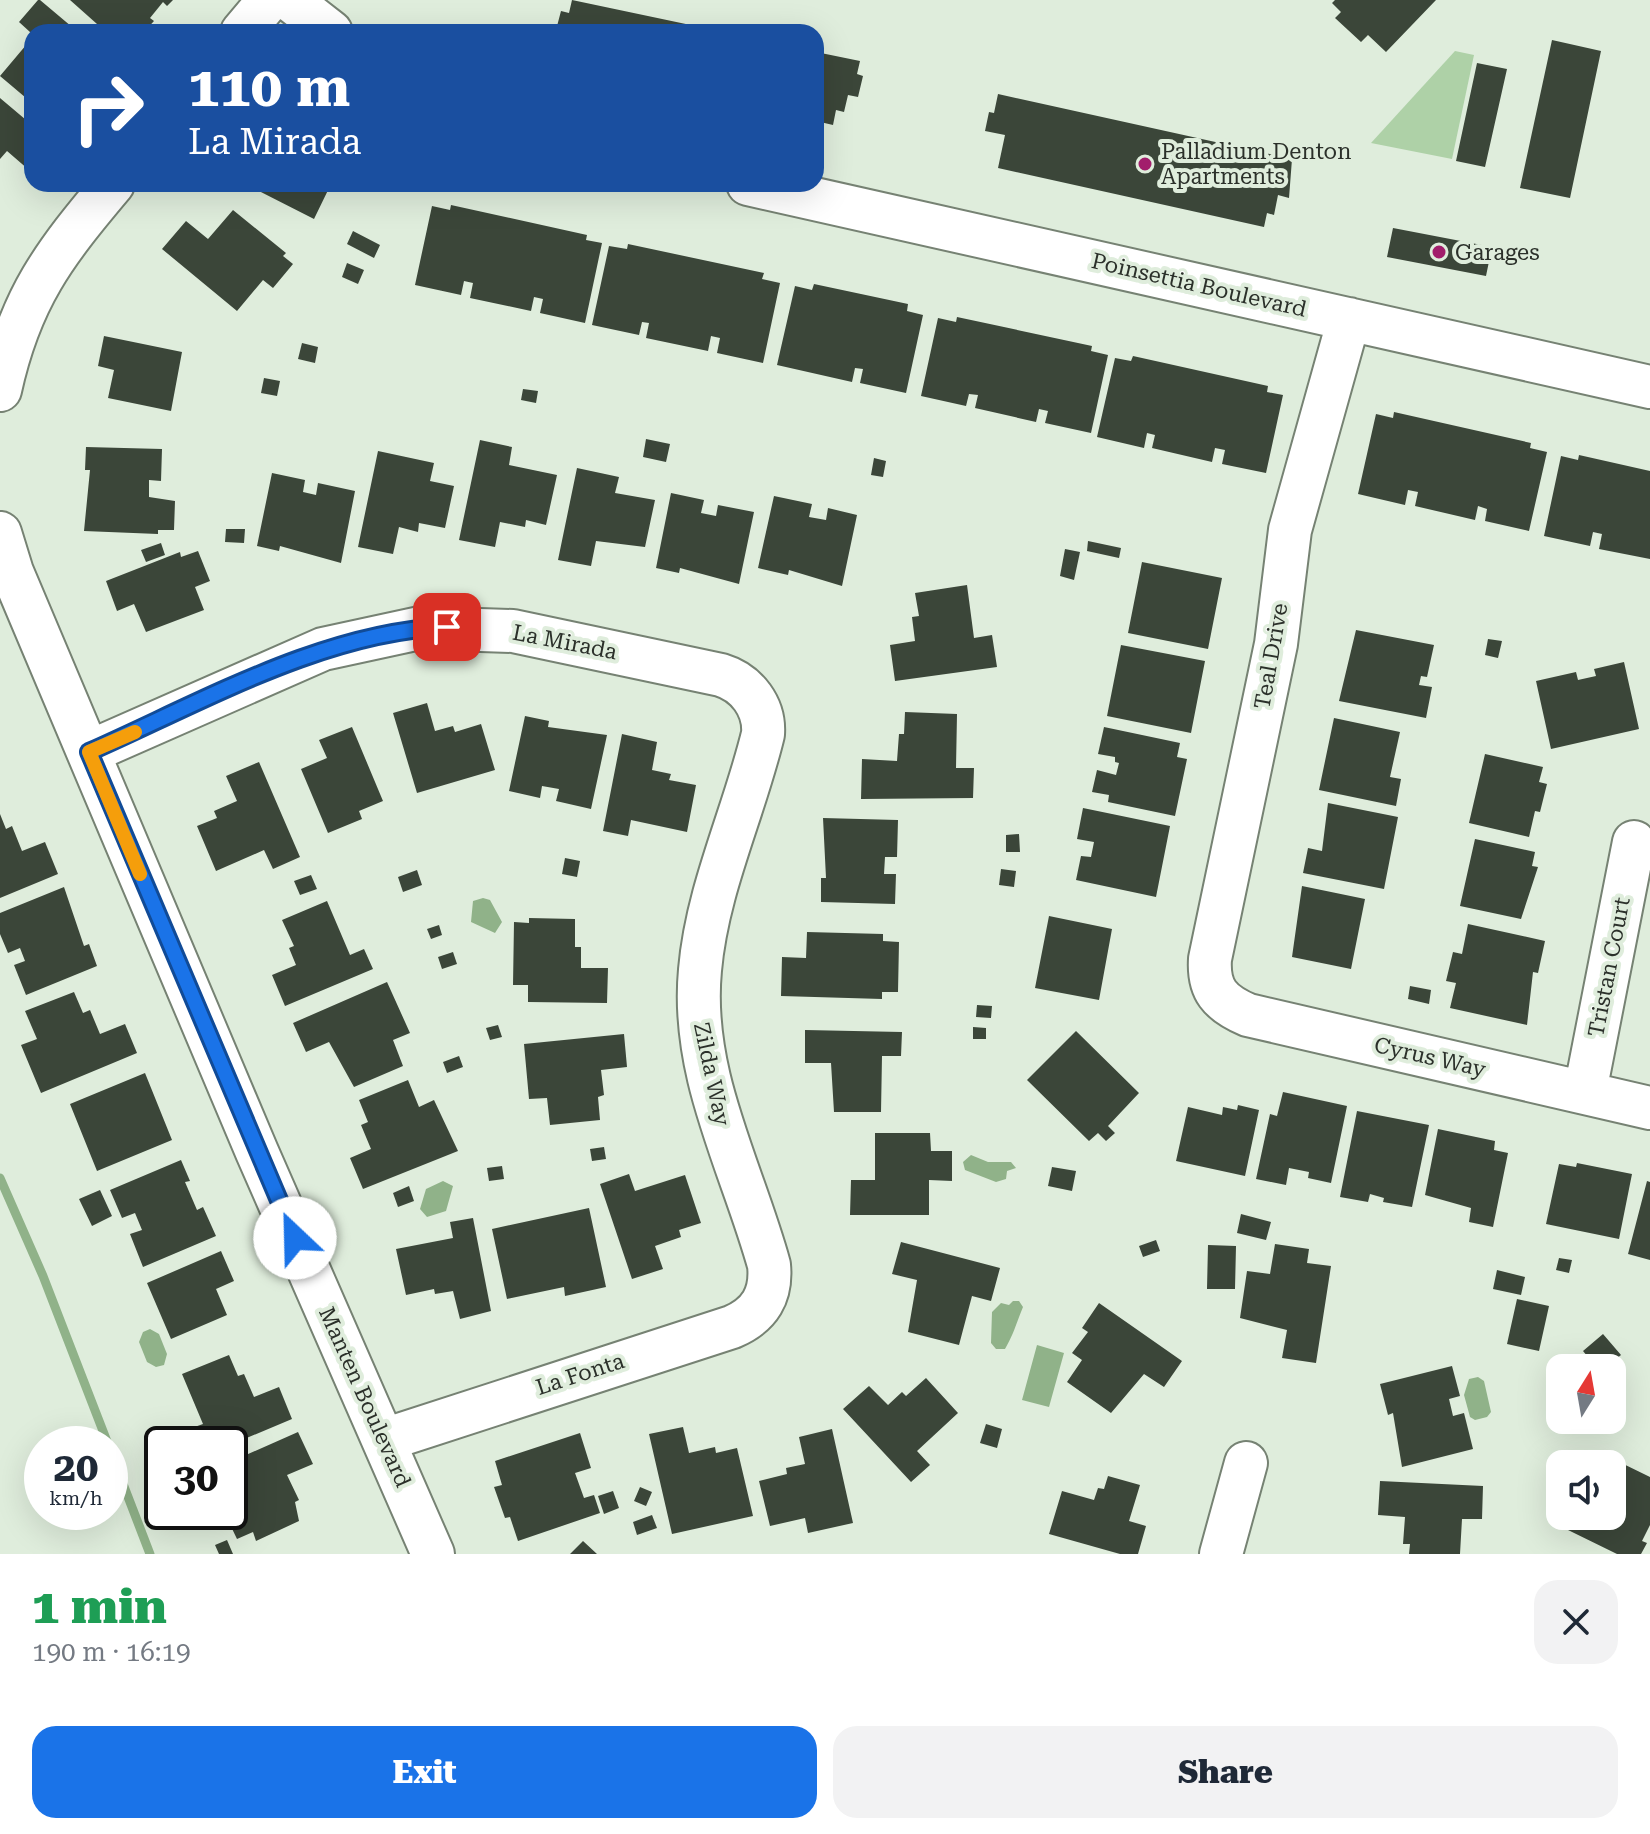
<!DOCTYPE html>
<meta charset="utf-8">
<style>
:root{--surface:#fff;--page:#f2f2f3;--text:#1f2937;--muted:#747a83;--accent:#1a73e8}
body{margin:0;font-family:"Roboto Serif",serif;background:var(--page);color:var(--text);height:100vh;display:flex;flex-direction:column;font-size:30px;white-space:nowrap}
*{box-sizing:border-box;margin:0}
p{font-size:26px;color:var(--muted)}
.icon{flex:none;width:44px;height:44px;fill:none;stroke:currentColor;stroke-width:2;stroke-linecap:round;stroke-linejoin:round}
.map{position:relative;height:1554px;overflow:hidden}
.side{display:flex;flex-direction:column;background:var(--surface);flex:1}
.side>*{flex:none}
.banner{position:absolute;left:24px;top:24px;width:800px;height:168px;border-radius:24px;box-shadow:0 8px 32px #0002;background:#1a4fa0;color:#fff;overflow:hidden}
.needle{width:52px;rotate:11deg}
.fabs{position:absolute;left:1546px;top:1354px;display:grid;gap:16px}
.fabs a{display:grid;place-items:center;width:80px;height:80px;border-radius:16px;background:var(--surface);box-shadow:0 8px 32px #0002;font-size:40px}
.speed{position:absolute;left:24px;top:1426px;display:flex;gap:16px;font-size:40px;font-weight:700;text-align:center}
.speed>*{display:grid;place-content:center;width:104px;height:104px;border-radius:50%;background:var(--surface);box-shadow:0 8px 32px #0002;line-height:1}
.speed small{font-size:20px;font-weight:400}
.speed .limit{border:4px solid #111;border-radius:12px;background:#fff;color:#111}
.pin{position:absolute;display:grid;place-items:center;width:68px;height:68px;color:#fff;margin:-34px;border-radius:16px;box-shadow:0 4px 12px #0006}
.me{position:absolute;width:88px;margin:-44px;rotate:336deg;stroke-linejoin:round;filter:drop-shadow(0 0 6px #0008)}
.turn{display:flex;align-items:center;gap:28px;height:168px;padding:0 32px;font-size:36px}
.turn .icon{width:104px;height:104px;stroke-width:2.5}
.turn b{display:block;font-size:56px;line-height:68px}
.round{display:grid;place-items:center;flex:none;width:84px;height:84px;border-radius:24px;background:var(--page)}
.head{display:flex;align-items:center;justify-content:space-between;height:136px;padding:0 32px}
h1{font-size:48px;font-weight:800;line-height:60px;color:#1e9e55}
.primary-button{display:flex;gap:16px;margin-top:auto;padding:16px 32px}
.primary-button a{flex:1;height:92px;border-radius:24px;background:var(--accent);color:#fff;font-size:32px;font-weight:800;line-height:92px;text-align:center}
.primary-button a+a{background:var(--page);color:var(--text)}
.map>svg:first-child{display:block}
.green{fill:#aed1a7}
.water{fill:#90b289}
.lines{fill:none;stroke-linecap:round;stroke-linejoin:round}
.stream{stroke:#90b289;stroke-width:9}
.building{fill:#3b4639}
.minor-casing{stroke:#768273;stroke-width:46}
.minor{stroke:#fff;stroke-width:42}
.route-casing{stroke:#114b97;stroke-width:20}
.route{stroke:#1a73e8;stroke-width:14}
.slow{stroke:#f59e0b;stroke-width:14}
.poi-dot{fill:#a21e6c;stroke:#dfeddc;stroke-width:3}
.labels{text-anchor:middle;dominant-baseline:central;stroke-width:8;stroke-linejoin:round;paint-order:stroke}
.poi-label{font-size:22px;fill:#2b302a;stroke:#dfeddc;text-anchor:start}
.street-label{font-size:22px;fill:#2b302a;stroke:#dfeddc}
</style>
<div class="map">
<svg width="1650" height="1554" viewBox="0 0 1650 1554">
<rect width="100%" height="100%" fill="#dfeddc"/>
<!-- green -->
<path class="green" d="M1455,51L1474,55L1452,159L1371,143Z"/>
<!-- water -->
<path class="water" d="M483,898L490,900L502,922L495,933L471,922L473,901Z
M971,1155L988,1162H1011L1016,1168L1007,1171L1006,1179L996,1182L965,1170L963,1162Z
M443,1181L453,1186L446,1211L427,1217L420,1209L426,1189Z
M1013,1301H1019L1023,1307C1017,1321 1014,1334 1005,1349H996L991,1343L992,1312L1001,1303L1009,1305Z
M150,1329L159,1334L167,1354L164,1365L156,1367L147,1362L139,1342L143,1332Z
M1037,1345L1064,1353L1049,1407L1022,1400Z
M1478,1377L1484,1381L1491,1412L1487,1417L1475,1420L1470,1417L1464,1395L1469,1379Z"/>
<g class="lines">
<!-- stream -->
<path class="stream" d="M0,1178L43,1276L108,1444
M110,1450L150,1554"/>
</g>
<!-- building -->
<path class="building" d="M38,0H40L78,32H30L19,22Z
M70,0H173L167,6L163,2L150,18L154,21L144,32H106Z
M572,0L719,31V32L556,30L561,11L569,13Z
M1335,0H1436L1386,52L1368,35L1361,42L1335,18L1341,12L1332,3Z
M32,38V103L0,76Z
M1552,40L1601,51L1570,198L1520,188Z
M816,52L860,61L857,74L863,76L858,97L848,95L844,112L836,110L833,125L816,121Z
M1477,63L1507,69L1485,167L1456,161Z
M998,94L1292,159L1289,198L1278,195L1274,215L1267,213L1264,227L998,168L1005,135L985,131L989,112L994,113Z
M0,98L32,125V166L29,170L7,151L0,159Z
M245,184H331L314,219Z
M451,205L587,235L586,240L602,243L585,323L540,313L543,299L534,297L531,311L470,298L473,283L464,281L461,295L415,285L432,206L450,210Z
M233,210L286,253L283,256L293,264L273,288L263,280L237,311L162,249L186,221L208,239Z
M1393,228L1492,247L1486,276L1387,257Z
M353,231L380,245L374,258L347,244Z
M628,244L764,273L762,279L780,283L763,363L717,353L720,338L711,336L708,351L646,338L649,323L642,322L639,335L592,325L609,246L627,249Z
M347,263L364,270L358,284L342,277Z
M814,284L908,304L907,311L923,315L906,393L860,383L863,369L855,368L852,382L777,365L795,286L812,290Z
M957,317L1092,346L1091,351L1108,355L1091,433L1045,423L1048,411L1039,409L1036,422L975,408L978,395L969,394L966,406L921,396L938,318L956,322Z
M104,336L182,352L171,411L108,398L114,370L98,366Z
M302,343L318,347L315,363L298,359Z
M1133,356L1268,386L1267,392L1283,395L1266,473L1222,464L1225,450L1215,448L1212,462L1152,448L1155,435L1147,433L1144,448L1097,437L1115,358L1131,361Z
M264,378L280,381L277,396L261,393Z
M523,389L538,391L536,403L521,400Z
M1394,412L1531,443L1530,448L1547,452L1529,531L1485,521L1487,509L1478,506L1475,520L1415,506L1418,492L1408,490L1405,505L1358,494L1376,414L1393,418Z
M646,439L670,444L666,462L643,457Z
M480,440L512,447L509,465L557,475L546,525L526,520L525,527L500,522L495,547L459,540Z
M86,447L162,449L161,481L149,480V497L175,501L174,530H158V534L84,531L90,470H85Z
M378,451L434,463L430,481L454,486L445,528L419,523L418,532L399,527L393,554L358,547Z
M1579,455L1650,471V559L1599,549L1602,534L1593,532L1590,546L1544,536L1561,456L1578,460Z
M874,458L886,461L883,477L871,475Z
M577,468L619,477L615,493L655,500L645,547L596,541L591,566L558,560Z
M272,473L305,480L303,492L316,495L318,483L355,491L341,563L280,546L279,551L257,546Z
M671,493L704,500L701,513L716,516L718,505L754,512L739,584L680,568L679,573L656,568Z
M774,496L812,504L809,517L826,520L828,508L857,515L842,586L789,570L788,575L758,568Z
M226,529H245L244,543L225,542Z
M1088,541L1121,548L1119,558L1087,551Z
M161,543L165,555L146,562L141,550Z
M1065,549L1080,552L1074,580L1060,576Z
M198,551L210,581L195,587L204,610L146,632L134,604L117,611L106,581L180,552L181,557Z
M1142,562L1222,578L1208,649L1128,633Z
M967,585L974,638L992,635L997,667L895,681L890,645L915,641L912,617L919,616L915,593Z
M1356,630L1434,645L1427,677L1421,676L1419,685L1432,687L1426,718L1339,701Z
M1488,639L1502,641L1498,658L1485,655Z
M1121,645L1205,661L1191,733L1107,716Z
M1624,662L1639,729L1551,749L1536,681L1576,672L1578,680L1596,676L1594,669Z
M427,703L435,731L453,726L455,732L481,724L495,770L417,793L393,713Z
M905,712L957,714L956,768H974L973,798L861,799L862,759L897,761L899,734H904Z
M525,716L549,721L548,727L607,735L591,809L556,801L559,789L542,786L540,798L509,791Z
M1334,718L1400,732L1390,777L1401,779L1396,806L1319,790Z
M352,727L383,801L359,811L362,819L328,833L301,769L327,758L319,740Z
M1104,727L1180,743L1177,757L1187,759L1175,816L1108,802L1109,795L1092,792L1097,770L1116,775L1119,763L1115,762V757L1098,754Z
M622,734L657,742L652,770L671,774L669,780L696,785L687,832L631,820L628,836L603,831Z
M1485,754L1543,767L1539,782L1547,784L1540,812L1535,811L1529,837L1469,823Z
M259,762L300,857L273,869L264,850L216,871L197,826L217,818L214,811L237,801L226,776Z
M1328,803L1398,817L1384,889L1303,873L1308,848L1322,851Z
M1083,808L1170,826L1156,897L1076,880L1081,856L1091,857L1094,842L1077,839Z
M0,814L6,829L12,826L22,851L45,842L58,874L0,898Z
M823,818L898,820L897,857H885L884,874H896L895,904L821,902V878H826Z
M1019,834L1020,852H1006V835Z
M1475,839L1535,852L1532,866L1538,867L1521,919L1460,906Z
M565,858L580,861L577,877L562,874Z
M1001,869L1016,871L1014,887L999,885Z
M417,870L422,885L403,892L398,877Z
M311,875L317,889L300,895L294,881Z
M1302,886L1365,899L1351,969L1292,957Z
M64,887L84,946L89,944L97,966L26,995L14,965L25,961L20,948L8,953L0,934V913Z
M327,901L350,955L364,949L373,969L285,1006L272,975L296,965L289,948L294,946L282,920Z
M1049,916L1112,929L1099,1000L1035,988Z
M529,918L575,919V947H581V968H608L607,1003L528,1002V985H513L514,922L529,923Z
M1468,924L1545,941L1538,973L1533,972L1527,1025L1450,1008L1456,983L1446,981L1453,952L1462,954Z
M439,925L442,935L431,939L427,929Z
M807,932L883,934V941L899,942L898,992H882V999L781,996L782,957L806,958Z
M453,952L457,964L442,969L438,957Z
M387,982L410,1033L393,1040L403,1066L354,1087L329,1042L306,1052L293,1023Z
M1410,986L1431,990L1429,1004L1408,999Z
M74,992L83,1013L90,1010L100,1034L125,1024L137,1053L41,1093L21,1045L37,1039L25,1011Z
M977,1005L992,1006L991,1018L976,1017Z
M498,1025L502,1037L490,1040L486,1028Z
M973,1027L986,1028V1039H973Z
M805,1030L902,1032L901,1056H882L881,1112H834L831,1063H805Z
M1076,1031L1139,1093L1108,1126L1115,1133L1106,1141L1098,1133L1089,1141L1027,1080Z
M624,1034L627,1067L601,1070L604,1095L598,1097L600,1120L550,1125L547,1098L529,1099L524,1044Z
M459,1056L463,1067L447,1073L443,1062Z
M145,1073L172,1140L97,1171L70,1104Z
M408,1080L419,1107L434,1100L458,1151L363,1189L350,1158L371,1149L361,1125L368,1122L359,1100Z
M1283,1092L1347,1106L1331,1183L1308,1178L1309,1172L1289,1168L1286,1185L1256,1179L1270,1114L1277,1116Z
M1238,1105L1259,1110L1245,1176L1176,1161L1188,1107L1222,1115L1223,1107L1237,1110Z
M1357,1111L1429,1125L1412,1207L1383,1202L1384,1198L1370,1194L1368,1202L1340,1197Z
M1438,1129L1495,1141L1494,1150L1508,1153L1493,1227L1469,1222L1471,1208L1425,1195Z
M875,1133H930L931,1151H952V1181L929,1180V1215H850L851,1180H875Z
M604,1147L606,1159L592,1161L590,1149Z
M181,1160L190,1181L185,1182L197,1210L203,1207L216,1236L143,1267L130,1234L142,1230L135,1213L122,1218L110,1190Z
M1577,1163L1632,1174L1619,1239L1546,1224L1559,1164L1576,1167Z
M502,1166L504,1179L489,1181L487,1168Z
M1052,1167L1076,1171L1072,1191L1048,1186Z
M629,1174L635,1191L685,1175L701,1223L679,1230L681,1237L655,1246L663,1269L632,1279L600,1184Z
M1647,1181L1650,1182V1260L1628,1254Z
M409,1186L414,1201L398,1207L393,1193Z
M100,1190L112,1216L92,1226L79,1199Z
M589,1208L606,1287L565,1296L564,1287L507,1299L492,1229Z
M1241,1214L1271,1222L1266,1240L1237,1233Z
M473,1218L491,1311L460,1319L453,1291L435,1294L434,1289L406,1295L396,1249L453,1238L450,1222Z
M1156,1240L1160,1251L1143,1257L1139,1246Z
M901,1242L1000,1268L991,1301L972,1296L959,1345L908,1332L917,1280L892,1274Z
M1275,1244L1309,1249L1307,1263L1331,1266L1316,1363L1282,1358L1287,1330L1240,1318L1247,1271L1270,1274Z
M1208,1245L1236,1246L1235,1289H1207Z
M221,1251L234,1281L216,1289L227,1315L171,1339L147,1283Z
M1559,1258L1572,1260L1569,1273L1556,1270Z
M1497,1270L1525,1277L1521,1295L1493,1289Z
M1517,1299L1549,1306L1539,1351L1507,1344Z
M1099,1303L1182,1361L1164,1387L1144,1374L1111,1413L1067,1382L1082,1360L1072,1353L1088,1332L1082,1328Z
M1603,1334L1621,1355L1605,1368H1597L1583,1351Z
M229,1355L238,1376L244,1374L254,1397L279,1387L292,1419L230,1445L192,1444L186,1430L203,1424L182,1374Z
M1452,1366L1460,1396L1449,1399L1453,1416L1464,1413L1473,1449L1402,1467L1393,1413L1388,1415L1380,1384Z
M926,1378L958,1413L917,1451L930,1465L911,1482L843,1409L869,1386L888,1405L902,1392L906,1396Z
M986,1424L1002,1429L997,1448L980,1443Z
M683,1427L689,1453L715,1447L716,1453L737,1448L753,1516L672,1534L649,1434Z
M832,1429L853,1523L808,1533L805,1518L770,1526L759,1481L787,1474L786,1468L805,1464L799,1437Z
M298,1432L313,1464L287,1475L299,1500L295,1502L299,1521L256,1541L253,1532L237,1539L224,1512H230V1462Z
M580,1433L591,1468L575,1473L584,1498L594,1495L600,1513L518,1541L510,1517L505,1518L494,1487L502,1485L495,1461Z
M1605,1455L1650,1477V1525L1642,1541L1647,1543L1641,1554H1617L1568,1530L1575,1516H1612V1464H1601Z
M1108,1476L1140,1485L1129,1521L1146,1526L1138,1554H1120L1049,1534L1062,1491L1094,1500L1098,1488L1104,1489Z
M1380,1481L1483,1486L1482,1519H1462L1460,1554H1409L1410,1544H1403L1405,1517L1378,1515Z
M640,1487L652,1492L646,1506L634,1501Z
M613,1491L619,1508L604,1514L598,1496Z
M652,1515L657,1528L637,1535L633,1522Z
M227,1540L233,1554H219L215,1545Z
M583,1541L597,1554H570Z"/>
<g class="lines">
<!-- minor casing -->
<g class="minor-casing">
<path id="minor" d="M290,0L331,32
M242,32L269,0
M748,184L1650,387
M1349,319L1290,530L1276,644L1210,959C1208,990 1220,1003 1248,1015L1650,1108
M0,390C20,298 54,254 113,184
M0,533L12,572L257,1152L433,1554
M89,752L323,649L420,628L513,631L721,675C747,683 765,707 763,734C744,813 707,889 700,970C690,1075 742,1167 769,1265C772,1295 760,1315 732,1327L384,1440
M1585,1092L1634,842
M1221,1554L1246,1463"/>
</g>
<!-- minor -->
<use href="#minor" class="minor"/>
</g>
<g class="lines">
<!-- route casing -->
<g class="route-casing">
<path id="route" d="M295,1238L89,752C200,703 325,631 447,627"/>
</g>
<!-- route -->
<use href="#route" class="route"/>
<!-- slow -->
<path class="slow" d="M135,732L89,752L140,874"/>
</g>
<!-- markers -->
<g class="poi-dot">
<circle cx="1145" cy="164" r="8"/>
<circle cx="1439" cy="252" r="8"/>
</g>
<g class="labels">
<!-- poi labels -->
<g class="poi-label">
<text x="1161" y="151">Palladium Denton<tspan x="1161" dy="25">Apartments</tspan></text>
<text x="1455" y="252">Garages</text>
</g>
<!-- street labels -->
<g class="street-label">
<text transform="translate(1199 285) rotate(13)">Poinsettia Boulevard</text>
<text transform="translate(565 642) rotate(11)">La Mirada</text>
<text transform="translate(1271 656) rotate(-80)">Teal Drive</text>
<text transform="translate(1609 967) rotate(-79)">Tristan Court</text>
<text transform="translate(1430 1057) rotate(13)">Cyrus Way</text>
<text transform="translate(712 1074) rotate(78)">Zilda Way</text>
<text transform="translate(580 1374) rotate(-18)">La Fonta</text>
<text transform="translate(365 1397) rotate(66)">Manten Boulevard</text>
</g>
</g>
</svg>
<div class="fabs">
<a><svg class="needle" viewBox="-14 -14 28 28"><path d="M0-13l5 13h-10z" fill="#e53935"/><path d="M0 13l5-13h-10z" fill="#747a83"/></svg></a>
<a><svg class="icon" aria-label="sound" viewBox="0 0 24 24"><path d="M4 9h4l5-4v14l-5-4H4zM17 9q2 3 0 6"/></svg></a>
</div>
<div class="speed"><div>20<small>km/h</small></div><div class="limit">30</div></div>
<div class="pin" style="left:447px;top:627px;background:#d93025"><svg class="icon" aria-label="arrive" viewBox="0 0 24 24"><path d="M6 21V4h12l-3 4 3 4H6"/></svg></div>
<svg class="me" style="left:295px;top:1238px" viewBox="-20 -20 40 40"><circle r="19" fill="#fff"/><path d="M0-13L10 11 0 6-10 11z" fill="#1a73e8"/></svg>
<div class="banner">
<div class="turn"><svg class="icon" aria-label="right" viewBox="0 0 24 24"><path d="M7 20v-9h11M14 6l5 5-5 5"/></svg><div><b>110 m</b>La Mirada</div></div>
</div>
</div>
<section class="side">
<div class="head"><div><h1>1 min</h1><p>190 m · 16:19</p></div><a class="round"><svg class="icon" aria-label="close" viewBox="0 0 24 24"><path d="M6 6l12 12M18 6L6 18"/></svg></a></div>
<div class="primary-button"><a>Exit</a><a>Share</a></div>
</section>
